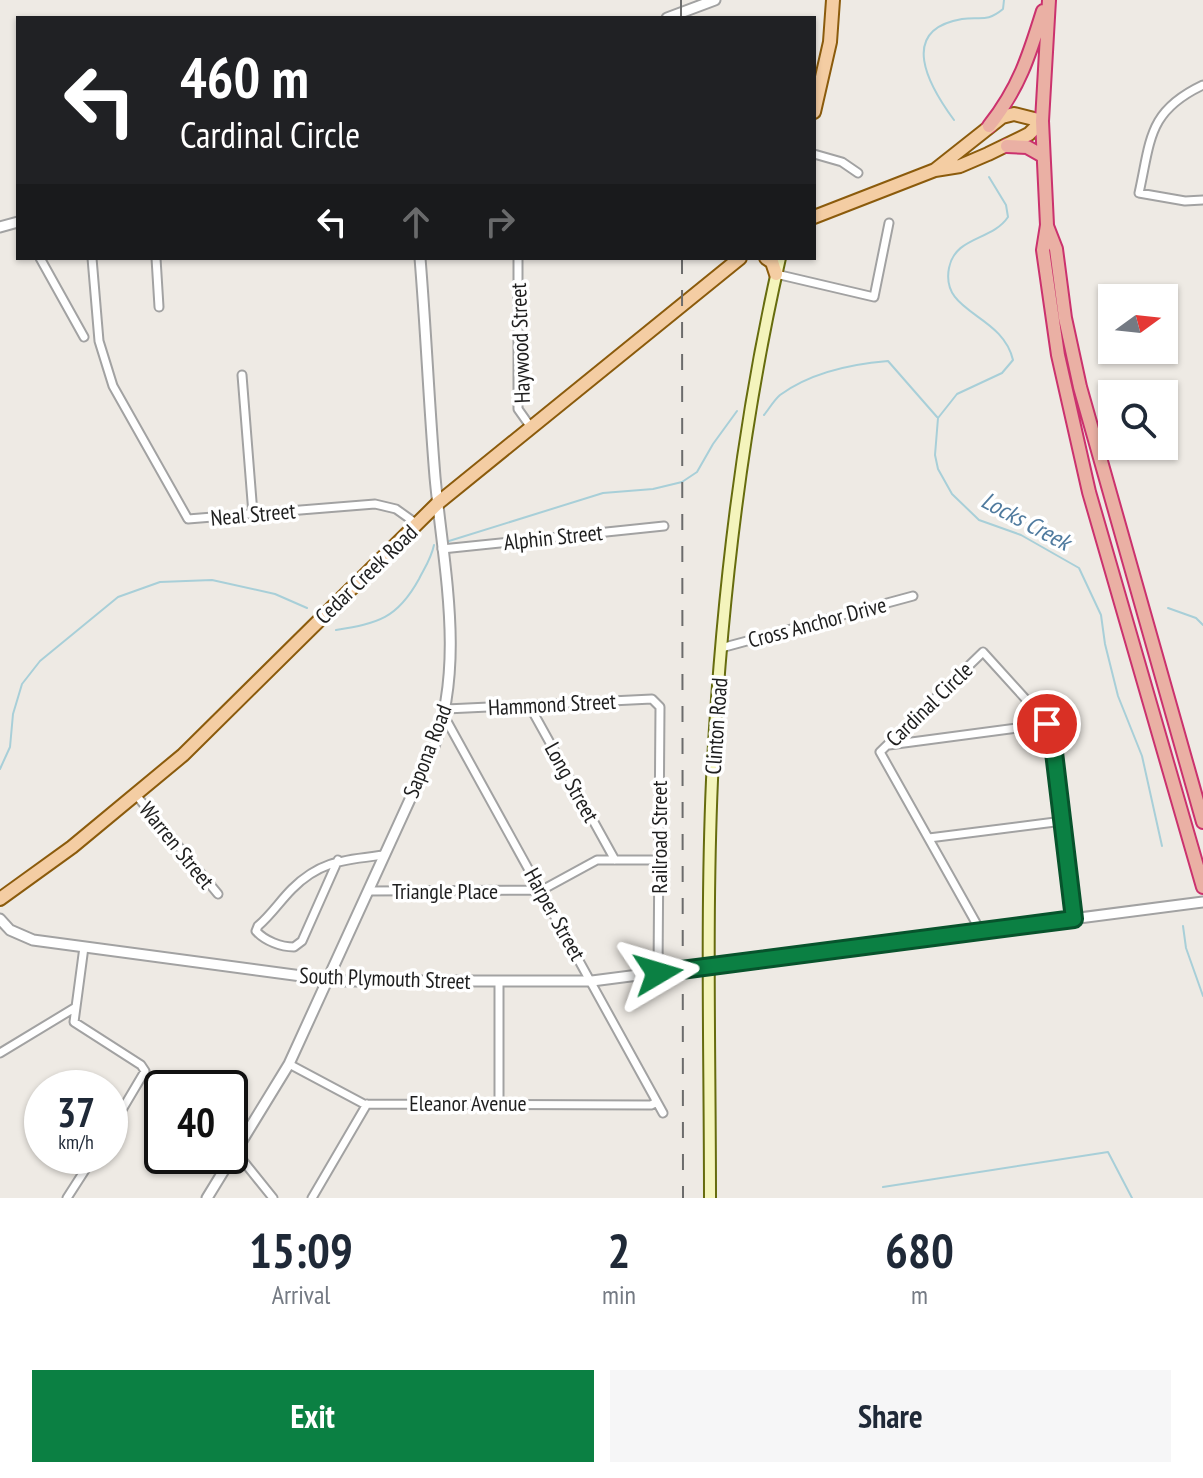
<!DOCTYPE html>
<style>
:root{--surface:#fff;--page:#f6f6f7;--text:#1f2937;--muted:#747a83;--accent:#0b8043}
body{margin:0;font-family:"PT Sans Narrow",sans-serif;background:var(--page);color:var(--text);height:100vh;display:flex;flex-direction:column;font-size:30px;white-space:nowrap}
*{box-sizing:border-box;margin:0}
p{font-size:26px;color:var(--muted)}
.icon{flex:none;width:44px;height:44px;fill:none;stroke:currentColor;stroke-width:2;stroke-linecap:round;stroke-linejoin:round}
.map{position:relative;height:1198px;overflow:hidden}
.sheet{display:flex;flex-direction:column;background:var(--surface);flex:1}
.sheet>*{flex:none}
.banner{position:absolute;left:16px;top:16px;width:800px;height:244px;border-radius:0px;box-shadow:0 2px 6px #0004;background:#202124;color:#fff;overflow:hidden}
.needle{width:52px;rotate:75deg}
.fabs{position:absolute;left:1098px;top:284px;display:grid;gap:16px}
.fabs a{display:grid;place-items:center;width:80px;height:80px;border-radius:0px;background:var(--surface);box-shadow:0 2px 6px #0004;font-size:40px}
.speed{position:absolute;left:24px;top:1070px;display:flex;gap:16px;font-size:40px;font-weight:700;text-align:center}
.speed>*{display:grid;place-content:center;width:104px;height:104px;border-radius:50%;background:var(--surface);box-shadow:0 2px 6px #0004;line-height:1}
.speed small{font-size:20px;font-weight:400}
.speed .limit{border:4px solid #111;border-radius:12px;background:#fff;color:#111}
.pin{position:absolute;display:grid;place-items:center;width:68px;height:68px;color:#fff;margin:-34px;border:4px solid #fff;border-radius:50%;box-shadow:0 2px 8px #0007}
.me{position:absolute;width:88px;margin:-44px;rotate:83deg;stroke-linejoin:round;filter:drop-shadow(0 0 6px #0008)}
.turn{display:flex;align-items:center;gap:28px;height:168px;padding:0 32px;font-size:36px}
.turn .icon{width:104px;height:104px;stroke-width:2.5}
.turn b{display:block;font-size:56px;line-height:68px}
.lanes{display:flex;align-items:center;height:76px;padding:0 32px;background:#0003;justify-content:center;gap:40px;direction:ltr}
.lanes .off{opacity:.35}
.eta{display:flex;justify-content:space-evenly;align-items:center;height:136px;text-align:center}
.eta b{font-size:48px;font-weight:800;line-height:56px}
.button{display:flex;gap:16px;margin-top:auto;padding:16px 32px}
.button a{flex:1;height:92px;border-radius:0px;background:var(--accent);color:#fff;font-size:32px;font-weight:800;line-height:92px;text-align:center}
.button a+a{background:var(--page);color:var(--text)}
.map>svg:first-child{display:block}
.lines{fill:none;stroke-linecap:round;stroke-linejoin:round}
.stream{stroke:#a8cfd8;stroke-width:2}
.minor-casing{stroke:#a2a2a2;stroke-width:11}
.tertiary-casing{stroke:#a2a2a2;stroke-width:13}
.secondary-casing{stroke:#666c0e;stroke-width:14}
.primary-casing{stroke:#8b5b0c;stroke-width:16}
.trunk-casing{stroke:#cb326e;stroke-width:16}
.minor{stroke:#fff;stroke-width:7}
.tertiary{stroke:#fff;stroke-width:9}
.secondary{stroke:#f4f4bc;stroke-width:10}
.primary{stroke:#f4cda3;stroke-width:12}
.trunk{stroke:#eab0a4;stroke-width:12}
.rail{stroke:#6c6c6c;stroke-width:2;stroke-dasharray:16 16;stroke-linecap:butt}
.route-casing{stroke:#07532c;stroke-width:20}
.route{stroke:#0b8043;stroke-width:14}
.labels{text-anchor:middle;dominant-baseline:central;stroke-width:7;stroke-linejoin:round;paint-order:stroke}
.street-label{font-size:22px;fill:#1e1e1e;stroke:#fff}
.water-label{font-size:24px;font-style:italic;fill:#4f7a9e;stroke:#fff}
</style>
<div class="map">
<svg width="1203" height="1198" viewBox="0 0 1203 1198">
<rect width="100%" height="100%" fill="#eeeae4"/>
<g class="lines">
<!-- stream -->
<path class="stream" d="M954,120C929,86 897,30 962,19C981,16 986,23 1003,9L1004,0
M989,177L1006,205L1008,217C992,241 955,236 949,268C940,314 1002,313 1013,360L1002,373L957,394L938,418L935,455L938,469L952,494L979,520L1021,535L1079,568L1101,615L1105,644L1118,696L1142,756L1162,846
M764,415C769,409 774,400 780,395C810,373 851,364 888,361L937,417
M449,541L603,493L653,489L682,482L697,472L713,444L737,411
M1168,608L1196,618L1203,625
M336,630C378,623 397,619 419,579C425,567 431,559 434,545
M0,769L10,747L13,714L22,684L40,661L118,597L160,582L212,580L275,594L307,608
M1183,926L1186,948L1203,996
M883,1187L1108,1152L1132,1198"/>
<!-- minor casing -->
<g class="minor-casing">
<path id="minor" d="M1203,85C1148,111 1151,139 1139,193L1185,201L1203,200
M814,154L842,162L858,173
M40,258L84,337
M92,258L99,341L113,386L188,519L375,504L396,509L417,524
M156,258L159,307
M518,258V409L530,426
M776,274L874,297L889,223
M242,375L253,514
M442,549L664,526
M721,648L913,596
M529,705L615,860
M446,709L652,699L660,707L658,973
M444,716L663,1113
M889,745L1047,724
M136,795L218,894
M929,838L1063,821
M338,860L302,941L294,947C281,947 265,941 256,931L258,926C271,915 280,901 292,889C321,860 345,860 384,855
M368,891L542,890L597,860H658
M980,930L880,752L983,652L1041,716L1047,724L1053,744L1074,919
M499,981V1102
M76,1007L74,1022L141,1065L145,1071L110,1130
M0,1053L76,1007L84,947
M289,1064L364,1104L651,1105L657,1102
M236,1152L273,1198
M67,1198L94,1156
M312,1198L367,1104"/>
</g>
<!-- tertiary casing -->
<g class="tertiary-casing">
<path id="tertiary" d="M667,18L715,0
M0,227L18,222
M0,919L10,930L33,940L339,981H592L1203,902
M207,1198L289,1064L433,749C466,665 443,565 435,477C429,404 426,331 420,258"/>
</g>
<!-- secondary casing -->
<g class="secondary-casing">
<path id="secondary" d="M710,1198C710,1059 706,919 712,780C721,605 741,429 780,258"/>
</g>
<!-- primary casing -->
<g class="primary-casing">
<path id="primary" d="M814,112L830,42L833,0
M814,217L935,170L960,166L988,154L1029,134L1042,121L1014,114L1002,117L935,170
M766,258L772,262L776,274
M0,899L72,847L183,755L438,503L740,258"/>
</g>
<!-- trunk casing -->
<g class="trunk-casing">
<path id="trunk" d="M1049,0L1042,121L1047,225L1043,250L1058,355L1089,492L1203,887
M989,126C1019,88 1029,56 1043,11
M1007,146L1027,147L1043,156
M1047,226L1056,249L1065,318L1080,387L1203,822"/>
</g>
<!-- minor -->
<use href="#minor" class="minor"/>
<!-- tertiary -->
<use href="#tertiary" class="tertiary"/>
<!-- secondary -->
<use href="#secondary" class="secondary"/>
<!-- primary -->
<use href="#primary" class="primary"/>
<!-- trunk -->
<use href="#trunk" class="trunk"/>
<!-- rail -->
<path class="rail" d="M681,0V18
M682,258L683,1198"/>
</g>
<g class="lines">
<!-- route casing -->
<g class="route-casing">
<path id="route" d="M658,973L1074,919L1053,744L1047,724"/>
</g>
<!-- route -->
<use href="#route" class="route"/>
</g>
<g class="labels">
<!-- street labels -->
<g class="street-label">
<text transform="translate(520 343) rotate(-92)">Haywood Street</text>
<text transform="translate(253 514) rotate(-5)">Neal Street</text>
<text transform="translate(553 537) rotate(-6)">Alphin Street</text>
<text transform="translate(366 574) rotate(-44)">Cedar Creek Road</text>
<text transform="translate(817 622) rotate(-15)">Cross Anchor Drive</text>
<text transform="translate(552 704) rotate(-3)">Hammond Street</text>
<text transform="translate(929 704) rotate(-44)">Cardinal Circle</text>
<text transform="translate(716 726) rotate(-86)">Clinton Road</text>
<text transform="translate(427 751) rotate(-69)">Sapona Road</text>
<text transform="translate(572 782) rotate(61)">Long Street</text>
<text transform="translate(659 837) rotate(-90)">Railroad Street</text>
<text transform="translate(177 845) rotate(51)">Warren Street</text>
<text x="445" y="891">Triangle Place</text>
<text transform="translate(555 914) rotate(61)">Harper Street</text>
<text transform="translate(385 978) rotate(2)">South Plymouth Street</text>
<text x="468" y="1103">Eleanor Avenue</text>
</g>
<!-- water labels -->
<g class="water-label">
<text transform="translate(1026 521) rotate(28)">Locks Creek</text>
</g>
</g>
</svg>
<div class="fabs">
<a><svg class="needle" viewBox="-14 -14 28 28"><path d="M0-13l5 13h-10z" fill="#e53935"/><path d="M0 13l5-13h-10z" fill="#747a83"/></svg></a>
<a><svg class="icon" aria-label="search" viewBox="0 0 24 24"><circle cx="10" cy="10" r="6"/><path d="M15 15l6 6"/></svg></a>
</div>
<div class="speed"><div>37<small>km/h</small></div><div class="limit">40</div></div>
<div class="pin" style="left:1047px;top:724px;background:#d93025"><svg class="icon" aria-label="arrive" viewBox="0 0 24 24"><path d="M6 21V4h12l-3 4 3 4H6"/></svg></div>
<svg class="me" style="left:658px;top:973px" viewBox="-20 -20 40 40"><path d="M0-17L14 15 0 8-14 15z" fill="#0b8043" stroke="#fff" stroke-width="4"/></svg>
<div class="banner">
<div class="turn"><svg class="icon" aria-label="left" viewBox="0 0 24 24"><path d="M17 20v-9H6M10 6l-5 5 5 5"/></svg><div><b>460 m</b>Cardinal Circle</div></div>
<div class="lanes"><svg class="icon" aria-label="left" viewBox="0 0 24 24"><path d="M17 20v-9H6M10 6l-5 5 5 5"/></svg><svg class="icon off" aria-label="ahead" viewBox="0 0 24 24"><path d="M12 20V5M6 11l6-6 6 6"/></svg><svg class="icon off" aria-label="right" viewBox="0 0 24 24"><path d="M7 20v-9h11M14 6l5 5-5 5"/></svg></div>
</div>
</div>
<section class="sheet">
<div class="eta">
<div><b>15:09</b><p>Arrival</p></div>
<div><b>2</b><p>min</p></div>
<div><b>680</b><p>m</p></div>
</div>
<div class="button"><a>Exit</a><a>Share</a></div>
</section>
